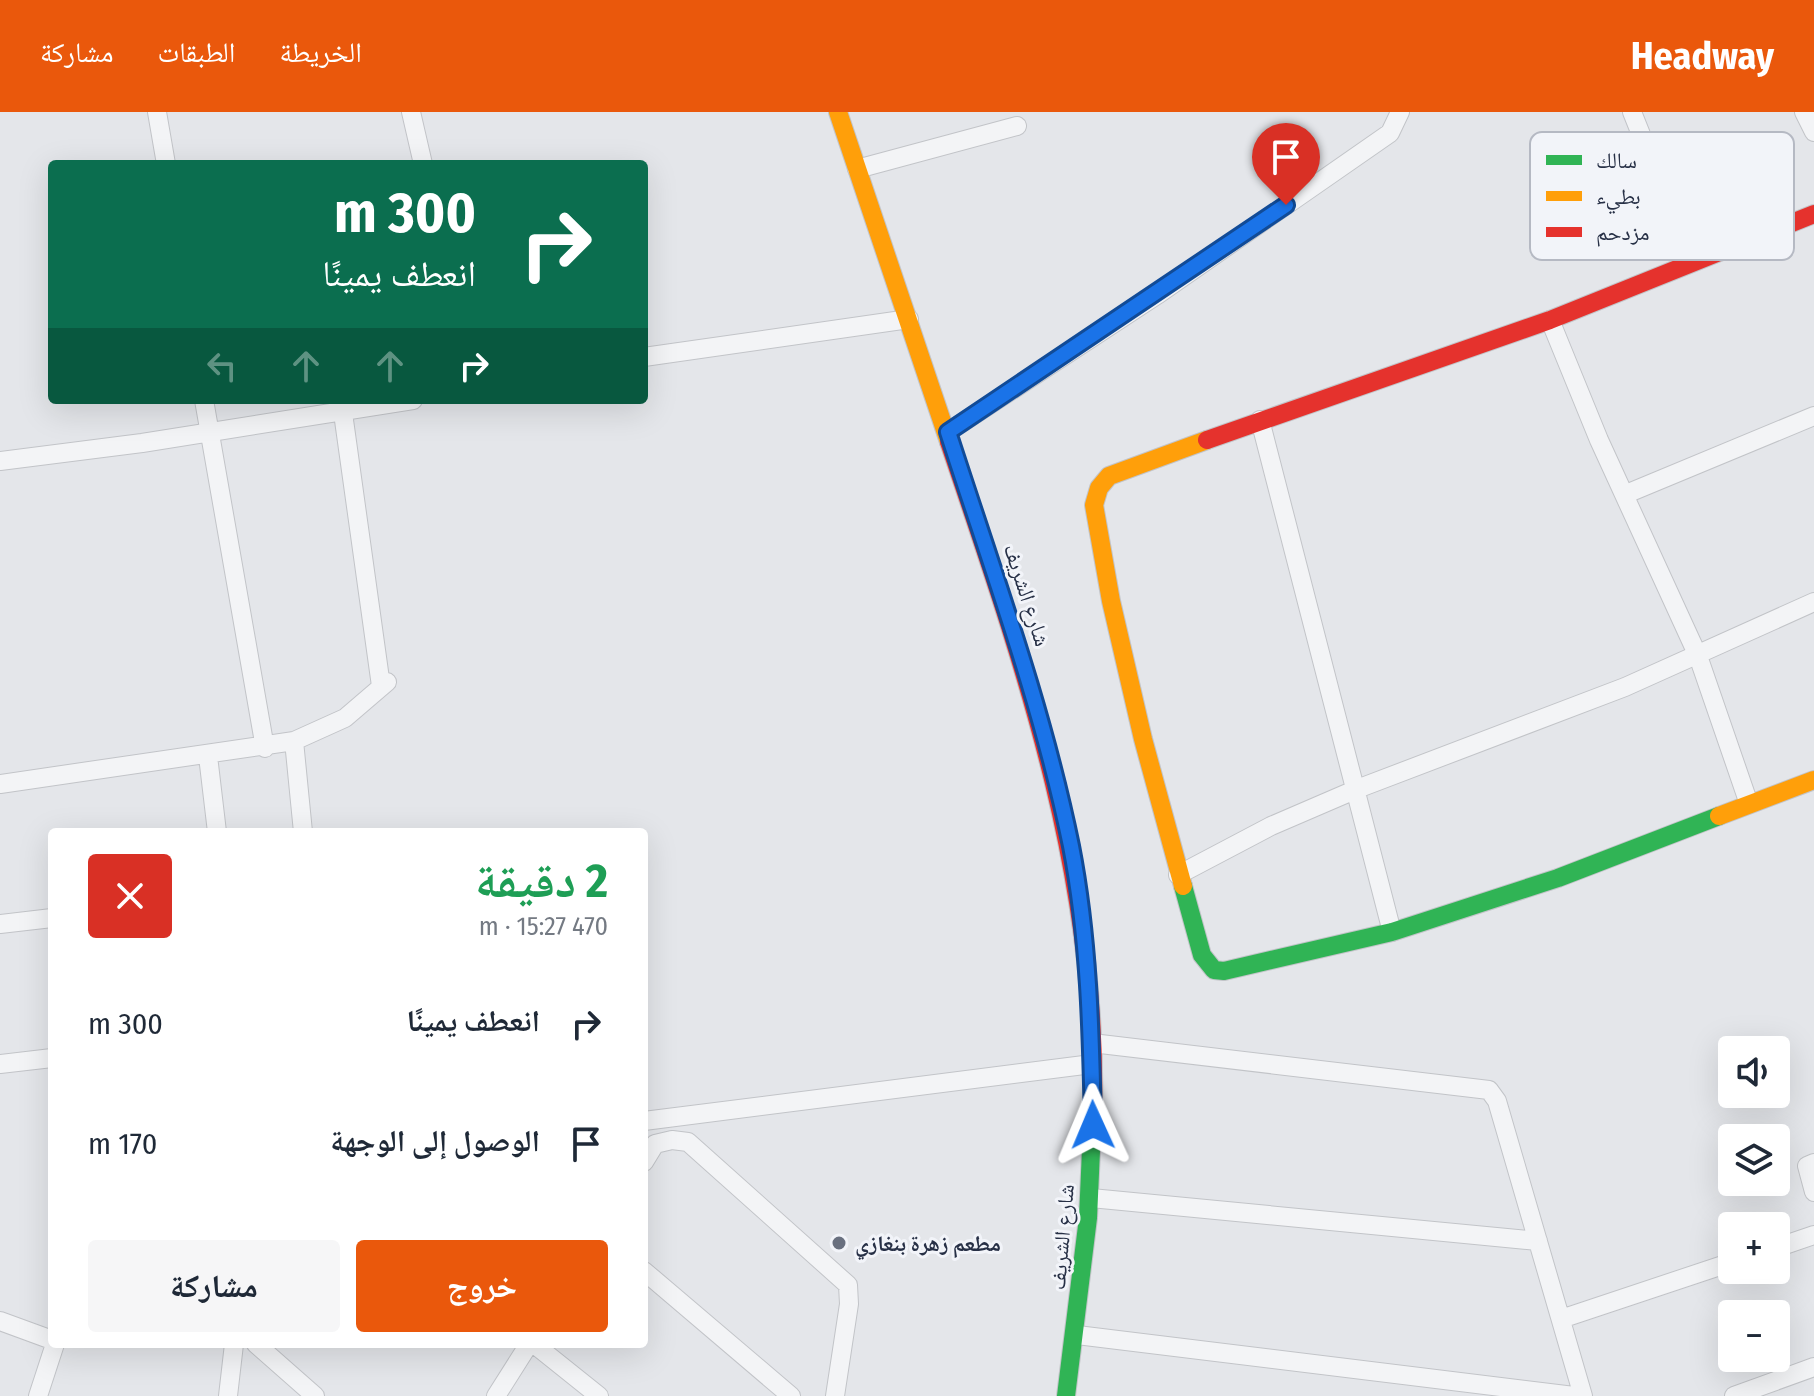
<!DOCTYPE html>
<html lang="ar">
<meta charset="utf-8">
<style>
:root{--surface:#fff;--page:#f6f6f7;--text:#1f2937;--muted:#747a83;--accent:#ea580c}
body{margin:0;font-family:"Fira Sans Condensed","Noto Naskh Arabic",sans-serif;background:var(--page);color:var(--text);direction:rtl;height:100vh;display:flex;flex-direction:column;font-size:30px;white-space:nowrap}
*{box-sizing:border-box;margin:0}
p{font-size:26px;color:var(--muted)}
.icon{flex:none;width:44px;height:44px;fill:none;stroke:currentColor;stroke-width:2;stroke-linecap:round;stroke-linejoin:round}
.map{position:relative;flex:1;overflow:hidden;direction:ltr}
.details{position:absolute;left:48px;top:716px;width:600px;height:520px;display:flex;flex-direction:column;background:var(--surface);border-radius:8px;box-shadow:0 8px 32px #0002;direction:rtl}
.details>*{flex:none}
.hud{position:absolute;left:48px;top:48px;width:600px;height:244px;border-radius:8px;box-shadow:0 8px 32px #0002;direction:rtl;background:#0b6e4f;color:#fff;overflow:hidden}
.tools{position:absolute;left:1718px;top:924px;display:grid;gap:16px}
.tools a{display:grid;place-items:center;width:72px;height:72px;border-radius:8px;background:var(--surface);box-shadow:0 8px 32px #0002;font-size:40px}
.pin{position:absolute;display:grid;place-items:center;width:68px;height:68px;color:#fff;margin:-82px -34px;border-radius:50% 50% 50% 0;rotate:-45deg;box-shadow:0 0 8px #0007}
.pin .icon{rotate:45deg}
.me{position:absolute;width:88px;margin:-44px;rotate:359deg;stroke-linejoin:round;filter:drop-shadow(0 0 6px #0008)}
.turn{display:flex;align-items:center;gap:28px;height:168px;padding:0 40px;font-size:36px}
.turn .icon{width:104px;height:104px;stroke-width:2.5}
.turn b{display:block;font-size:56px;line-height:68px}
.lanes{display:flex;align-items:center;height:76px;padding:0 40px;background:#0003;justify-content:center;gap:40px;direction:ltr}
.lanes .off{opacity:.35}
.round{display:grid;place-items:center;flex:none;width:84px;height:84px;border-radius:8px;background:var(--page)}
.head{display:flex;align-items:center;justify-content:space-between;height:136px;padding:0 40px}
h1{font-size:48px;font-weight:700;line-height:60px;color:#1e9e55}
.button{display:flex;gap:16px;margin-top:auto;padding:16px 40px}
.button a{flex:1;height:92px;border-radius:8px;background:var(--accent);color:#fff;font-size:32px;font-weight:700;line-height:92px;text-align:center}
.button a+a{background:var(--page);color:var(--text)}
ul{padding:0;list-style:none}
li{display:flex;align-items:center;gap:24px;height:120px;padding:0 40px}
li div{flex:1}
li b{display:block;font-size:30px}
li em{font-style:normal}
header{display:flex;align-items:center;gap:48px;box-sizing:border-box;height:112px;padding:0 40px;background:var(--accent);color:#fff}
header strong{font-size:38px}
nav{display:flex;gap:44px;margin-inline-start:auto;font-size:28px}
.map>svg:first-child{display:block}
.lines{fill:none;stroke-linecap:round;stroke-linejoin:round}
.street-casing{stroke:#c2c4c8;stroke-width:20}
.fast-casing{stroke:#c2c4c8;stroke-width:20}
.slow-casing{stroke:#c2c4c8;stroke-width:20}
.jam-casing{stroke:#c2c4c8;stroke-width:20}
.street{stroke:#f3f4f6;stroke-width:18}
.fast{stroke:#30b455;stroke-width:18}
.slow{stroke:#ff9f0a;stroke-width:18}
.jam{stroke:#e5322d;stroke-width:18}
.route-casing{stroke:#114b97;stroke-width:20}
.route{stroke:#1a73e8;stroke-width:14}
.poi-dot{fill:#69707f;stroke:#f2f4f9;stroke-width:3}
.labels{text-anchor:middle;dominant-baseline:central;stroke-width:6;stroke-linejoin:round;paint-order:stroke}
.street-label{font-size:22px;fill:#273046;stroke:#f2f4f9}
.poi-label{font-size:22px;font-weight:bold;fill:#273046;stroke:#f2f4f9;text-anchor:start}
.key{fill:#f2f4f9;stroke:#b5b9c3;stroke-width:2}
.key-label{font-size:22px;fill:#273046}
</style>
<header>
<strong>Headway</strong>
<nav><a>الخريطة</a><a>الطبقات</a><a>مشاركة</a></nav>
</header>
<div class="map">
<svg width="1814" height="1284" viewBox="0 0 1814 1284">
<rect width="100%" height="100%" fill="#e4e6ea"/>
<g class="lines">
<!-- street casing -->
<g class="street-casing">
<path id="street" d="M157,0L166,52
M411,0L423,52
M1632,0L1692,150
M1804,0L1814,20
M857,57L1017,14
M1550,208L1599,328L1698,544L1749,692
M644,245L909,207
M204,288L265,636
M343,301L381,574
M1260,308L1392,820
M948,320L1157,183L1390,21L1400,0
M0,349L142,331L413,288
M1626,382L1814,304
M294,629L303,720
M208,644L217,720
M0,672L294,629L345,606L387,570
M1178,763L1271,714L1357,677L1625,575L1814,490
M0,812L52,806
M1092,931L1489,978L1497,989L1583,1284
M0,952L52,946
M644,1009L1092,952
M644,1050L655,1032L672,1028L688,1030L848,1173L849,1192L835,1284
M1814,1051L1807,1054L1814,1080
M1091,1086L1538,1129
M1776,1136L1814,1123
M644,1159L791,1284
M1561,1207L1732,1150
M0,1209L52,1228
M1077,1223L1574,1284
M256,1232L315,1284
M534,1232L599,1284
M38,1284L55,1232
M228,1284L234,1232
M496,1284L529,1232
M1734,1284L1814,1255"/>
</g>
<!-- fast casing -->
<g class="fast-casing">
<path id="fast" d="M1183,774L1202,843L1214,858L1224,859L1392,820L1558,766L1719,704
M1066,1284L1088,1106L1093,993"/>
</g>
<!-- slow casing -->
<g class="slow-casing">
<path id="slow" d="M838,0L949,330
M1719,704L1814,668
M1183,774L1143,627L1111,489L1094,393L1099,376L1109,364L1207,328"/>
</g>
<!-- jam casing -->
<g class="jam-casing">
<path id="jam" d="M1207,328L1550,208L1814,102
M949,330C1022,547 1098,761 1093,993"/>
</g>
<!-- street -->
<use href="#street" class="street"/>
<!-- fast -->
<use href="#fast" class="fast"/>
<!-- slow -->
<use href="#slow" class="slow"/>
<!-- jam -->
<use href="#jam" class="jam"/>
</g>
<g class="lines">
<!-- route casing -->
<g class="route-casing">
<path id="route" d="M1093,1013C1091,920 1089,826 1071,734C1042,592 992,457 948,320L1286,93"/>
</g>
<!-- route -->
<use href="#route" class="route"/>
</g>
<!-- markers -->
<circle class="poi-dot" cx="839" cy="1131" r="8"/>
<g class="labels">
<!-- street labels -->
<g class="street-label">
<text transform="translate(1027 483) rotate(72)">شارع الشريف</text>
<text transform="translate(1062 1125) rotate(-85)">شارع الشريف</text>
</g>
<!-- poi labels -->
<g class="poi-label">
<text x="855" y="1131">مطعم زهرة بنغازي</text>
</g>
</g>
<!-- legend -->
<rect x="1530" y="20" width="264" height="128" rx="12" class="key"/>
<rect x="1546" y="43" width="36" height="10" fill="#30b455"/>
<rect x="1546" y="79" width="36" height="10" fill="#ff9f0a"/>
<rect x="1546" y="115" width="36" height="10" fill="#e5322d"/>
<g class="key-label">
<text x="1596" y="56">سالك</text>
<text x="1596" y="92">بطيء</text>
<text x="1596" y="128">مزدحم</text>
</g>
</svg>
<div class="tools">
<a><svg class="icon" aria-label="sound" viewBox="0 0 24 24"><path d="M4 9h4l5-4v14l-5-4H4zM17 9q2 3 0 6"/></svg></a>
<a><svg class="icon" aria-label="layers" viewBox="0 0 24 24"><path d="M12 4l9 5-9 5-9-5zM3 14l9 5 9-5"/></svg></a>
<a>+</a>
<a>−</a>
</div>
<div class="pin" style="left:1286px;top:93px;background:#d93025"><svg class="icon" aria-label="arrive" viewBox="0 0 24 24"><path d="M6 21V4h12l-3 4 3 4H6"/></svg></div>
<svg class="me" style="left:1093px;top:1013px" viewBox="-20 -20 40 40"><path d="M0-17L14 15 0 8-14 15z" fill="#1a73e8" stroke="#fff" stroke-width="4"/></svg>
<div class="hud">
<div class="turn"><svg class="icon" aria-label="right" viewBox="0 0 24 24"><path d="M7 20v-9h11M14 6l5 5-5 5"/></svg><div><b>300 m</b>انعطف يمينًا</div></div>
<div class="lanes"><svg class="icon off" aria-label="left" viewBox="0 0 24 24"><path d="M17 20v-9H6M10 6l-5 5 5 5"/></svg><svg class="icon off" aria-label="ahead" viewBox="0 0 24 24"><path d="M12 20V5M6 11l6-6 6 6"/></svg><svg class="icon off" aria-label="ahead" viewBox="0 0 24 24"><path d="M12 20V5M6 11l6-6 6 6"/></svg><svg class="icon" aria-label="right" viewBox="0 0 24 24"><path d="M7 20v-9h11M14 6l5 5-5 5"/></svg></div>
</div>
<section class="details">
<div class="head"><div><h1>2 دقيقة</h1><p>470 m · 15:27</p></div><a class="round" style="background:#d93025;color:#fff"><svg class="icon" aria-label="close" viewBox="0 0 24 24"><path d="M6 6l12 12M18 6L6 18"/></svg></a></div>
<ul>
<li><svg class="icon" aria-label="right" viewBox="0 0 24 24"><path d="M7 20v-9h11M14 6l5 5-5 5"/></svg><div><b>انعطف يمينًا</b></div><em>300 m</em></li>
<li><svg class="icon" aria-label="arrive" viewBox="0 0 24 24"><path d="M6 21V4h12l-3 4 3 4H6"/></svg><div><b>الوصول إلى الوجهة</b></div><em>170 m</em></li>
</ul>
<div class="button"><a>خروج</a><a>مشاركة</a></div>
</section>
</div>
